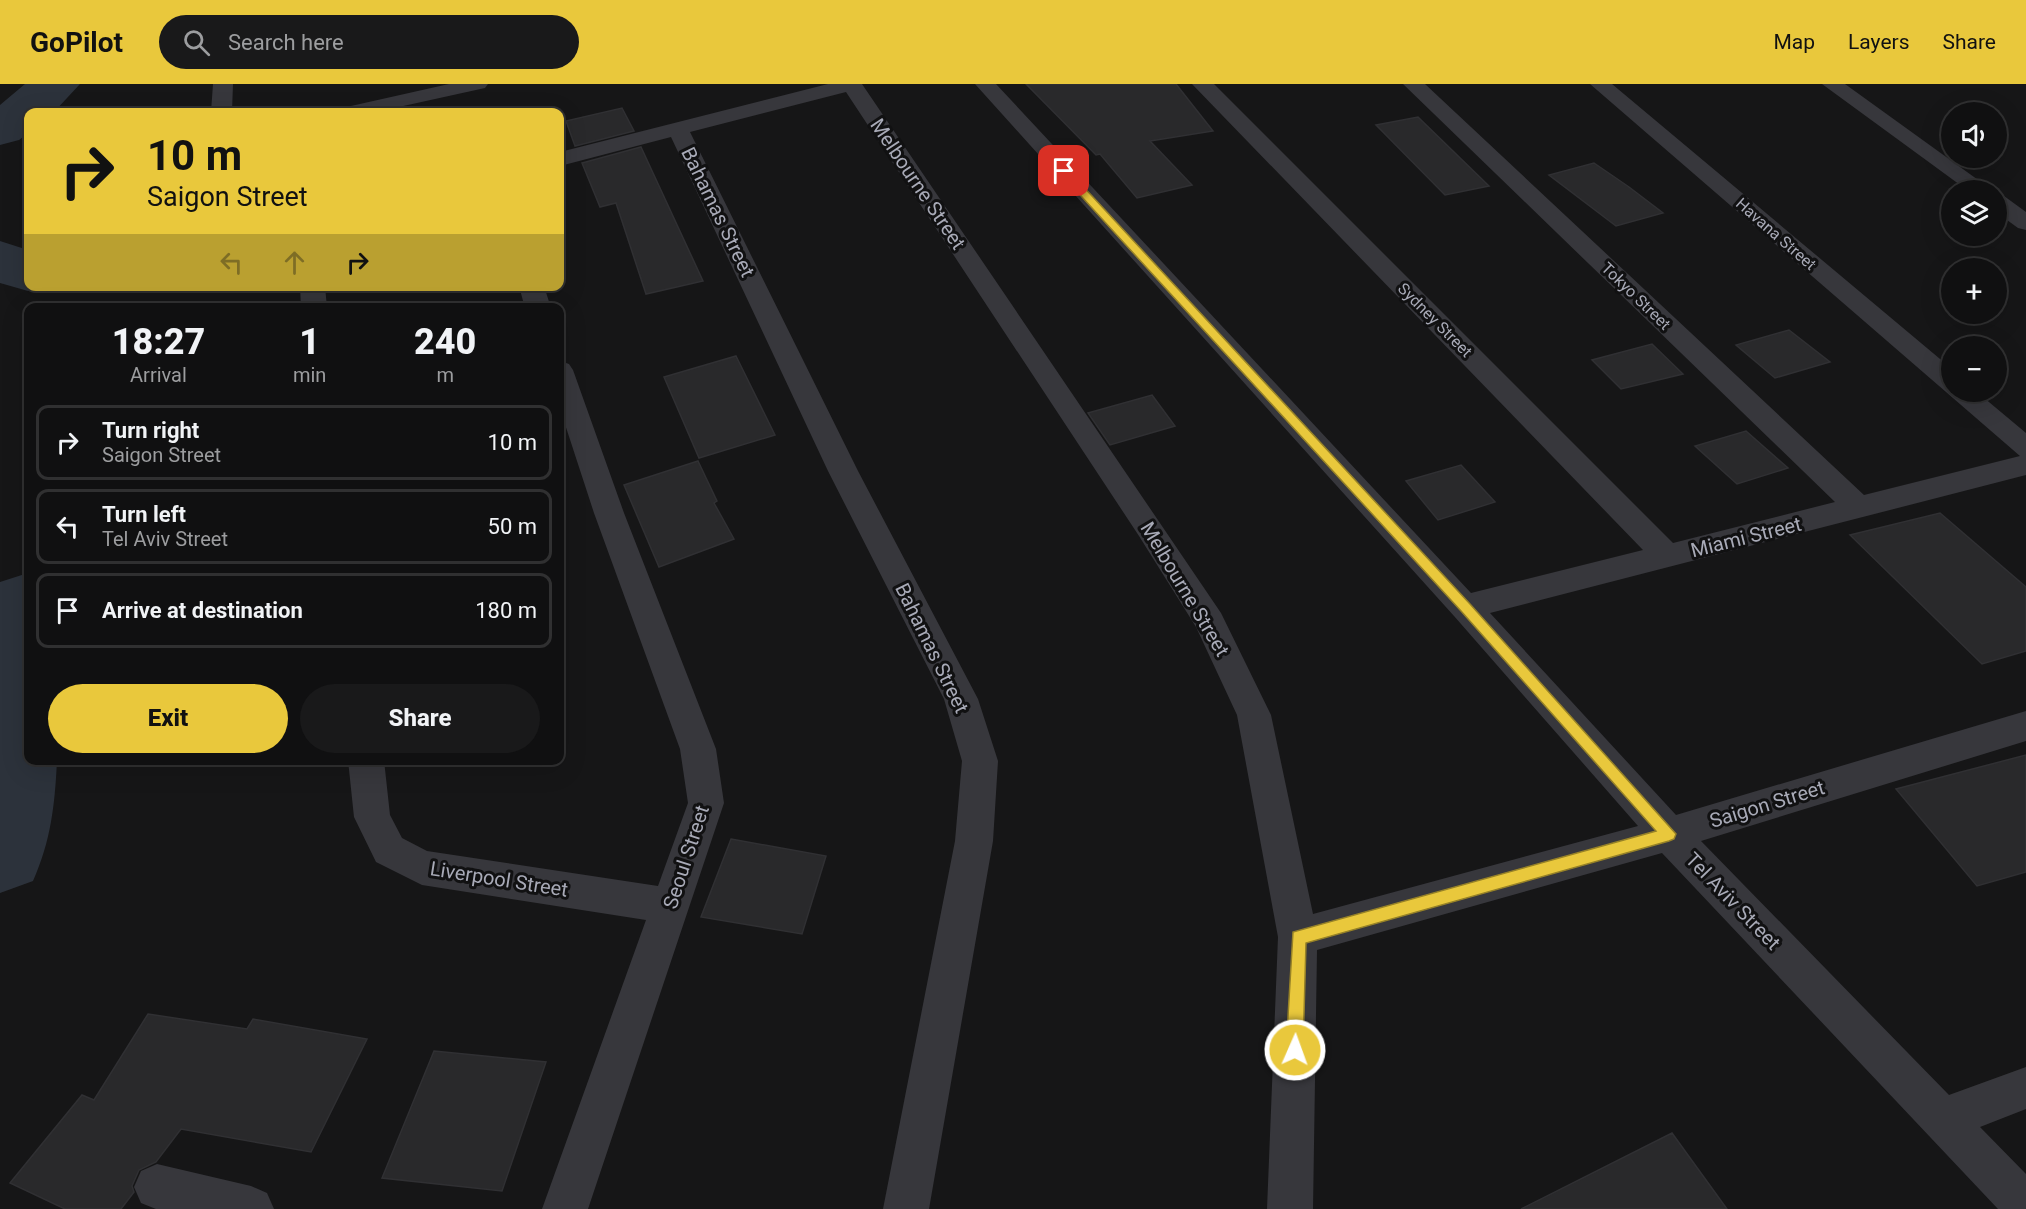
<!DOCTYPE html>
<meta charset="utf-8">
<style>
:root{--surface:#101011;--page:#19191a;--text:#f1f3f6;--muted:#9c9d9f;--line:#303031;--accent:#e9c83c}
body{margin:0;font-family:Roboto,sans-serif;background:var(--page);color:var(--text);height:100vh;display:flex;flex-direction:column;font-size:22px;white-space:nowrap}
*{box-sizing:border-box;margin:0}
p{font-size:20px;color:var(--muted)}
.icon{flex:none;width:33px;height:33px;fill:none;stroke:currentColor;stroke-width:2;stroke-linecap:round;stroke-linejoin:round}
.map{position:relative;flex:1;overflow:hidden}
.details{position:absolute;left:24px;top:219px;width:540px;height:462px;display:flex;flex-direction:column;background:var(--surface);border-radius:12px;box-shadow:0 6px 24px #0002,0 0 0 2px var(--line)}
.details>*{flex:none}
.guide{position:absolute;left:24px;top:24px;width:540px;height:183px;border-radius:12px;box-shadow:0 6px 24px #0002,0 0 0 2px var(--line);background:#e9c83c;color:#111;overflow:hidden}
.tools{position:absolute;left:1941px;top:18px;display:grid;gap:12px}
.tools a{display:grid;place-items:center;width:66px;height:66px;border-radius:50%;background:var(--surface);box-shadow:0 6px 24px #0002,0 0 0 2px var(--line);font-size:30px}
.pin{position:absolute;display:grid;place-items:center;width:51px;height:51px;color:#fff;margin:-26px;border-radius:12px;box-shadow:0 3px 9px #0006}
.me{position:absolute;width:66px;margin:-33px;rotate:2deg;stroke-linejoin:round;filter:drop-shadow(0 0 4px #0008)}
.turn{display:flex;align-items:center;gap:21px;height:126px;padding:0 24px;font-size:27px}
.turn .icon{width:78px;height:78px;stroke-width:2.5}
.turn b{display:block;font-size:42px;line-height:51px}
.lanes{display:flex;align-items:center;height:57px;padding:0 24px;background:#0003;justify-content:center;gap:30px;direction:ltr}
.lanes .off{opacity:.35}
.eta{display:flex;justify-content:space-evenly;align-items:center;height:102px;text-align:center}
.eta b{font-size:36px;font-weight:800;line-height:42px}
.button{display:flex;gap:12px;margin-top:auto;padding:12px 24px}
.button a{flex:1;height:69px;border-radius:36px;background:var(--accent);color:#111;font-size:24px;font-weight:800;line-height:69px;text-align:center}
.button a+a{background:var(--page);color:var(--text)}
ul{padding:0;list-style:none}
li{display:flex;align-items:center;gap:18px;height:75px;margin:0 12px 9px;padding:0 12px;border:3px solid var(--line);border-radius:12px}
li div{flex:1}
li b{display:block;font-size:22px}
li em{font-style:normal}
header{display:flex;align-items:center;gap:36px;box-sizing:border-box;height:84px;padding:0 30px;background:var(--accent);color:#111}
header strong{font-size:28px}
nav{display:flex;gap:33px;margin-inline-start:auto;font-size:21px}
.search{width:420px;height:54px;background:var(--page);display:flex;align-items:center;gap:15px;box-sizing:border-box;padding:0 21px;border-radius:33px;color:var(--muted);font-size:22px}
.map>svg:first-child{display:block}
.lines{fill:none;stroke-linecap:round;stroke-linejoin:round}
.river{fill:#2c323b;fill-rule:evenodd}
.building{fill:#29292b;stroke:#303033;stroke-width:1.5}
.minor{fill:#37373c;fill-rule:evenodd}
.route{fill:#e9c83c;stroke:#978227;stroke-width:1.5}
.labels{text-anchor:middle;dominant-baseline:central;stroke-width:6;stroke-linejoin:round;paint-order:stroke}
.far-street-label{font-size:16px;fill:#a8aab7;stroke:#111112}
.street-label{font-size:20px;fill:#a8aab7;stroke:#111112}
</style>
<header>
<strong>GoPilot</strong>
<div class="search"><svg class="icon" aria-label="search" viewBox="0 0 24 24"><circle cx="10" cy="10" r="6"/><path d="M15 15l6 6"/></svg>Search here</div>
<nav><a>Map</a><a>Layers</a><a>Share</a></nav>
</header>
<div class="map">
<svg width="2026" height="1125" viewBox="0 0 2026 1125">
<rect width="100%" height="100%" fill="#161617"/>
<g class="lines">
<!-- river -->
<path class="river" d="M25,0H80L54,28H28V49L19,56L0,61V21Z
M0,157L28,166V202H47L28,207L0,199Z
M28,489V676H57C55,720 51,757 33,797L0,809V498Z"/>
</g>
<!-- building -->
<path class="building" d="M1026,0H1176L1213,47L1150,57L1192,101L1137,114L1100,70L1096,71Z
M622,24L634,47L575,62L566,37Z
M1418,33L1489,102L1445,111L1376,41Z
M641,63L703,197L646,210L616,119L600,123L582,79Z
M1594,79L1629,103L1663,129L1616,142L1549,91Z
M1789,246L1830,278L1775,294L1736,261Z
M1652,260L1683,290L1621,305L1592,276Z
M736,272L775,351L699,374L664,293Z
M1152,311L1175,342L1110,361L1088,329Z
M1746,347L1788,384L1737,400L1695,362Z
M698,377L717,417L714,419L734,455L659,483L624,401Z
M1461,381L1495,418L1438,436L1406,397Z
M1940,429L2026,503V567L1982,580L1850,451Z
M2026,671V788L1977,802L1896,705Z
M731,755L826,772L802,850L701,833Z
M148,930L247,945L253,935L367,955L311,1068L181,1045L156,1078L139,1086L132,1102L134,1108L121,1125H65L10,1099L82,1011L94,1016Z
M434,967L546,978L502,1107L382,1094Z
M1672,1049L1727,1125H1521Z"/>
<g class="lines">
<!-- minor -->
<path class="minor" d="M213,0H233L232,28H211Z
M449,0H488L485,4L376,28H338L342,24Z
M828,0H862L1221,529L1271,631L1313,830L1638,742L1454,532L975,0H996L1471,509L1643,466L1192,0H1214L1673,459L1835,418L1403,0H1425L1864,411L2020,372L1590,0H1612L1952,285V308H1977L2026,349V391L1490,529L1676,731L2026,627V657L1701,757L1949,1011L2026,983V1025L1980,1043L2026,1090V1125H1998L1662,769L1317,866L1313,1125H1267L1278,853L1237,631L1196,543L1139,452L846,8L690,48L858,387L978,615L998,677L993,757L929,1125H883L955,757L962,677L944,615L828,387L671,53L560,82V68Z
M1822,0H1845L1992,106H1967Z
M1996,110L2004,112L2026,128V146L2018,144L1996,128Z
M300,202H325L327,224H301Z
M519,202H544L551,224H525Z
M560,277L569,280L573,286L624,429L716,665L724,719L588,1125H542L646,836L422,801L376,778L354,733L348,676H384L390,731L402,754L427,767L658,802L688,719L680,665L594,429L560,325Z
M157,1080L251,1102L267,1109L274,1125H156L141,1119L134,1103L141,1087Z"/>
</g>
<!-- route -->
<path class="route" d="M1060,85H1067L1470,520L1676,750L1674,755L1669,757L1306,859L1303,966L1301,972L1295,975L1289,972L1286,966L1293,848L1656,747L1461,527L1060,89Z"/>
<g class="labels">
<!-- far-street labels -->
<g class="far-street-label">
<text transform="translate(1776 150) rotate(41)">Havana Street</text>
<text transform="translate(1636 212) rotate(44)">Tokyo Street</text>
<text transform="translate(1435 236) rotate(45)">Sydney Street</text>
</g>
<!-- street labels -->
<g class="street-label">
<text transform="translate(918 100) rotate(56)">Melbourne Street</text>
<text transform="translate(718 128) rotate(64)">Bahamas Street</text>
<text transform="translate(1746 453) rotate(-14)">Miami Street</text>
<text transform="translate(1185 505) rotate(59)">Melbourne Street</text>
<text transform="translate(932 564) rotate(64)">Bahamas Street</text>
<text transform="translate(1767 720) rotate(-17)">Saigon Street</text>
<text transform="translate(686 773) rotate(-72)">Seoul Street</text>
<text transform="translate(499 795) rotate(9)">Liverpool Street</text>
<text transform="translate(1733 817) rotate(46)">Tel Aviv Street</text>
</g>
</g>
</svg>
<div class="tools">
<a><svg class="icon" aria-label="sound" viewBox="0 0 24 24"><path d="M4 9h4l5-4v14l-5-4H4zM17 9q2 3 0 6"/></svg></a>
<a><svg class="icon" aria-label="layers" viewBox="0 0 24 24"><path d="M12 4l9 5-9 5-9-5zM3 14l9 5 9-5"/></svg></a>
<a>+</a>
<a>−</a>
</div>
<div class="pin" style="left:1064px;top:87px;background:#d93025"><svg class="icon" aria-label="arrive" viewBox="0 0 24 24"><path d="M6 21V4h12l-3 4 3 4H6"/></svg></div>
<svg class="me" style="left:1295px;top:966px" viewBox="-20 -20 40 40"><circle r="17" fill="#e9c83c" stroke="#fff" stroke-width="3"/><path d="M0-11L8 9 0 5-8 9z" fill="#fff"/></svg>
<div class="guide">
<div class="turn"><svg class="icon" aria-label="right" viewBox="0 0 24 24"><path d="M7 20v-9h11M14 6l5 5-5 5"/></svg><div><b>10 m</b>Saigon Street</div></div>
<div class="lanes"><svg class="icon off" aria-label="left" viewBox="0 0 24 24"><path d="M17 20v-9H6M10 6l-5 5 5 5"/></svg><svg class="icon off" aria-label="ahead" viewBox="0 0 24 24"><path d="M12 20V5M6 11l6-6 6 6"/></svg><svg class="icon" aria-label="right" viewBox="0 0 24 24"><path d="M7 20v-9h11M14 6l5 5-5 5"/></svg></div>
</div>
<section class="details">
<div class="eta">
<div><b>18:27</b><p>Arrival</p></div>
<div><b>1</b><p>min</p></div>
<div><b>240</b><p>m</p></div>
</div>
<ul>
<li><svg class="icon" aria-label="right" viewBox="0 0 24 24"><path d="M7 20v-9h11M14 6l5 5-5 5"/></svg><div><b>Turn right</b><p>Saigon Street</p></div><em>10 m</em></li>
<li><svg class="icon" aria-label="left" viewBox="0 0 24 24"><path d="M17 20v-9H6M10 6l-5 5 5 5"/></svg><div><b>Turn left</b><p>Tel Aviv Street</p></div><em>50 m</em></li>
<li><svg class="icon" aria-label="arrive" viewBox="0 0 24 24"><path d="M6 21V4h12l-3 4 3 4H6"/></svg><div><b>Arrive at destination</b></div><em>180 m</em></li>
</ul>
<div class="button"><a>Exit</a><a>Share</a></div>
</section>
</div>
